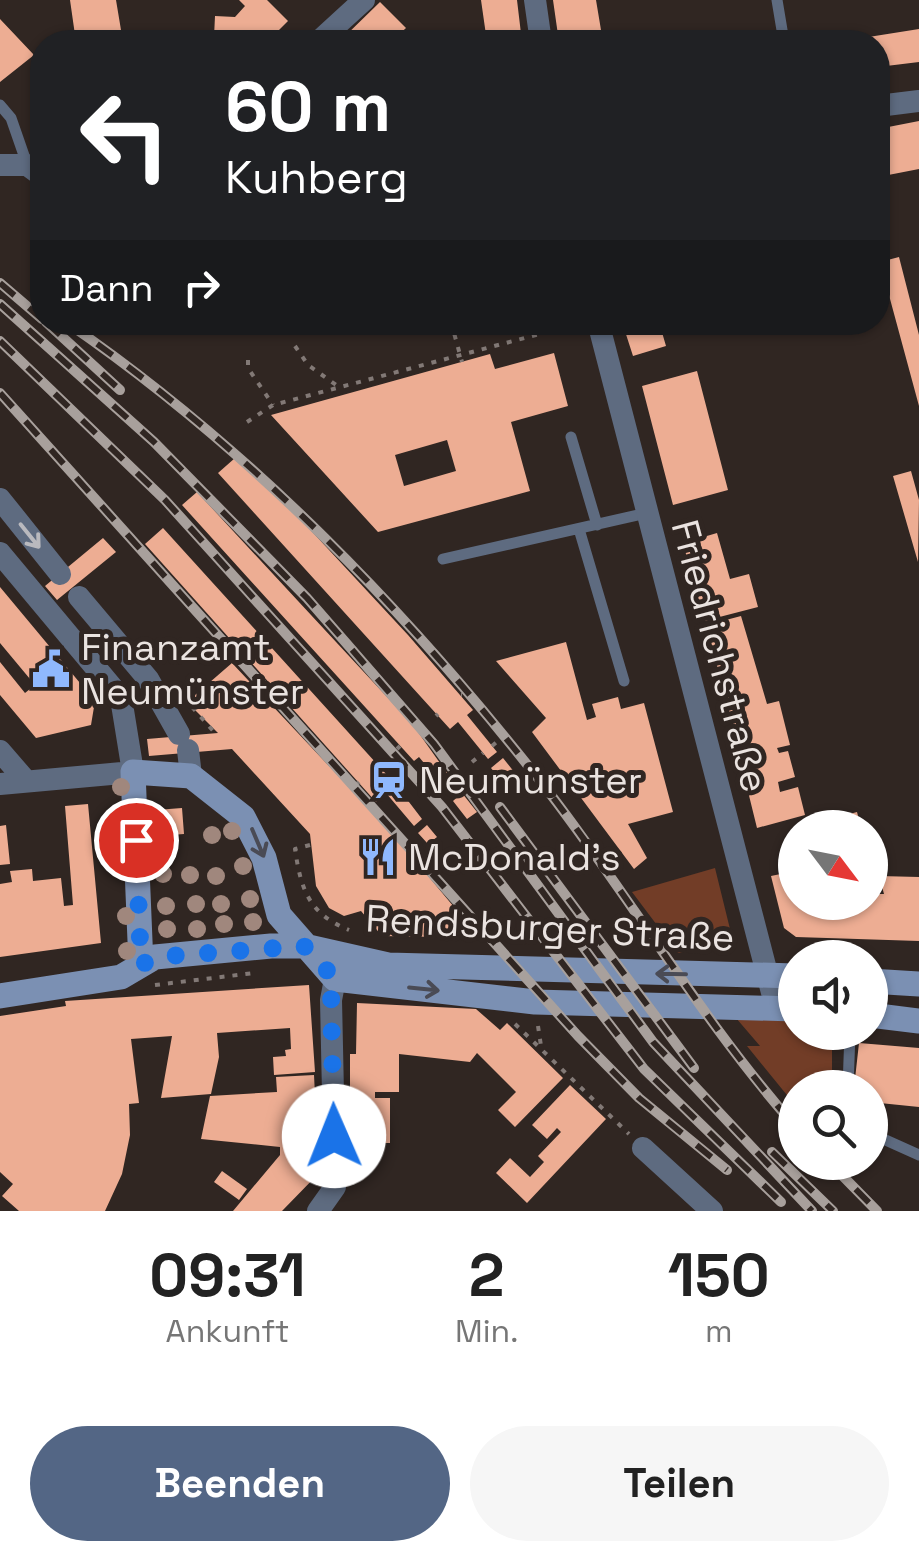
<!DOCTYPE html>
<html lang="de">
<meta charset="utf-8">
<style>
:root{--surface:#fff;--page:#f6f6f6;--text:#222;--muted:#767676;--accent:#536685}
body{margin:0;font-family:"Space Grotesk",sans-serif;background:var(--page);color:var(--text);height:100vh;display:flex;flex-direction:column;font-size:38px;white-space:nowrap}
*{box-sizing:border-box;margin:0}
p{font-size:32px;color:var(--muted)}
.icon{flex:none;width:55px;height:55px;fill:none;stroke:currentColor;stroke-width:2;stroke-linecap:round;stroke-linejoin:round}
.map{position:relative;height:1211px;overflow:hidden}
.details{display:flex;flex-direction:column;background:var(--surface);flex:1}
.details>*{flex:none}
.banner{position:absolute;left:30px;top:30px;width:860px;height:305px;border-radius:40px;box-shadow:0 2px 8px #0004;background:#202124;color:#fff;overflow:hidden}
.needle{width:65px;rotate:122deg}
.fabs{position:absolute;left:778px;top:810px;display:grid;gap:20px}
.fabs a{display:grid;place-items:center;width:110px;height:110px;border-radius:50%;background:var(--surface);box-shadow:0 2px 8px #0004;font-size:50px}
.pin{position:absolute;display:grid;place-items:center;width:85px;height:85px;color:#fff;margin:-42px;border:5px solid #fff;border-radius:50%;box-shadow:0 2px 10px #0007}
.me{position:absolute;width:110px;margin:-55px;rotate:359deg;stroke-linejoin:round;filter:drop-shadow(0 0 8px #0008)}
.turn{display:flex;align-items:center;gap:35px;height:210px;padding:0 30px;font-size:45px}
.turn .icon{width:130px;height:130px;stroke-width:2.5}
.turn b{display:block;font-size:70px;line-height:85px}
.then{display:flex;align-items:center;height:95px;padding:0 30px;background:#0003;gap:20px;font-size:38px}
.eta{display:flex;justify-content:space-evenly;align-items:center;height:170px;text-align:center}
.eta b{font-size:60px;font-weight:800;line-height:70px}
.button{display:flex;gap:20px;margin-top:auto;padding:20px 30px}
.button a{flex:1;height:115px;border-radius:60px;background:var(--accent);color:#fff;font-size:40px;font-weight:800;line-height:115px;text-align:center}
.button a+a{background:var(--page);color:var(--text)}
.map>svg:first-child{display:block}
.green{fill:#723d27}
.building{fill:#edad93;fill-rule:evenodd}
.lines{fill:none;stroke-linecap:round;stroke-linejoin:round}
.path{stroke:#827976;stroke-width:4;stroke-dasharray:5 8;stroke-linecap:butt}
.lane{stroke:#5e6b80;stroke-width:11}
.street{stroke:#5e6b80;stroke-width:22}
.secondary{stroke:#7b90b3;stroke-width:25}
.rail-casing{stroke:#a8a09c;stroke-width:10}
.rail{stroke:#302622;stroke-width:6;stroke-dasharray:19;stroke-linecap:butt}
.tree{fill:#a0877d}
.oneway{stroke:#b9b9be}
.oneway2{stroke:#4a4b55}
.route{stroke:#1a73e8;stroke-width:18;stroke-dasharray:0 32.4}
.labels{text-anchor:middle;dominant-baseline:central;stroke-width:10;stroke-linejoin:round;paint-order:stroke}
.poi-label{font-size:38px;fill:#eae3e0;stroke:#302622;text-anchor:start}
.street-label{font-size:38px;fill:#eae3e0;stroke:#302622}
</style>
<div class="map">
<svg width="919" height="1211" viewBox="0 0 919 1211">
<rect width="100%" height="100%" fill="#302622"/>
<!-- green -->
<path class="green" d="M715,868L730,929L712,947L678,953L632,892Z
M795,1017V1032L832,1033V1087L795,1088V1105L747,1046H760L736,1018Z"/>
<!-- building -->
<path class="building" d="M70,0H116L123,42H76Z
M239,0H267L288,21L267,42H209L214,37L215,16L235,17L245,6Z
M481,0H517L522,42H487Z
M553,0H596L603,42H559Z
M380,2L406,28L391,42H339Z
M0,19L34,55L0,82Z
M919,29V62L878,67V42H837Z
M776,31L778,42H750L749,36Z
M919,121V169L878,177V129Z
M899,257L919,335V406L880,262Z
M633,322H659L666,346L633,356L623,325Z
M554,353L568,406L511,422L530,491L378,532L271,415L490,354L495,369ZM447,440L456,471L404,486L395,455Z
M697,371L728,490L673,505L642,386Z
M235,458L304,523L408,635L473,710L467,715L497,752L488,759L458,722L450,729L218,473Z
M911,471L919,500L918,562L893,476Z
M197,492L413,725L457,787L449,793L419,757L414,761L182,505Z
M163,528L396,785L422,819L414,826L386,793L376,802L145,544Z
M717,533L730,579L749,574L758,607L704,621L683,543Z
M103,538L116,552L57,600L45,586Z
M0,587L95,701L91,725L36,738L0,695V662L25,693L35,685L0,643Z
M741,616L767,704L779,701L790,745L777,748L779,753L788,751L795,777L778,782L780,792L798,787L805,815L757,828L707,625Z
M566,642L587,720L596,717L592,704L618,697L621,709L644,703L673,812L628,824L647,858L634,869L532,732L546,718L496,661Z
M232,663L393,834L464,919L443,937L382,936L361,911L344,916L329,908L316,886L310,834L232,749L149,756L147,739L218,733L187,702Z
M503,758L519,778L507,788L491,768Z
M462,793L477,812L467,819L453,801Z
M88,804L101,943L0,957V884L12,882L10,871L32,869L33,881L61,878L64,906L73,905L65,806Z
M182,808L184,834L158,836L156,810Z
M857,812L861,828H822L820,822Z
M6,825L10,864L0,865V826Z
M427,825L437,837L428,844L418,833Z
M795,871V902H870V894H884L879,876L919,877V941L796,937L784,928L771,876Z
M309,985L315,1072L274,1075L273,1057L286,1056L285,1050L291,1049L290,1028L217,1033L219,1057L211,1094L161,1098L172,1036L131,1039L139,1103L129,1104L130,1135L122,1174L105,1211H19L2,1196L13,1184L0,1172V1016L66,1006L65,1001Z
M357,1003L476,1009L500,1030L507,1023L563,1078L515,1127L498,1110L516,1092L477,1053L470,1062L399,1054V1092H375V1098H390V1143H350V1054H356Z
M859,1043L919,1048V1107L870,1102V1088H854Z
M314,1075L319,1173L282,1211H233L280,1155V1147L201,1139L210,1096L277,1092L276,1077Z
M570,1085L606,1119L527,1203L496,1173L510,1158L530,1177L544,1162L538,1156L561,1132L557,1128L547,1139L532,1125Z
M222,1171L247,1189L239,1200L214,1182Z"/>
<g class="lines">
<!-- path -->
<path class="path" d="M451,322L462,362
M295,346L308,365L339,387
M248,360V368L273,405
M247,422L273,405L577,324
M461,695H462
M192,707L215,733
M436,716L438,714
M418,731L419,730
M492,746L499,740
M397,749L400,746
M472,762L483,753
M379,765L380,764
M452,781L455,778
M357,784L359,782
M437,793L444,787
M310,845L295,849C301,890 309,914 349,930
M155,985L254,973
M515,1024L629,1134
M538,1026L541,1046"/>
<!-- lane -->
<path class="lane" d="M777,0L784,42
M0,105L11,118L27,164
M571,437L597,525
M579,529L624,681
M443,559L647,513
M848,1088L850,1032
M870,1133L919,1155"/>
<!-- street -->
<path class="street" d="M535,0L541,42
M318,42L364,0
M878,106L919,101
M0,165H27L42,176
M598,322L776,1008
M0,499L60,574
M0,553L121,698L133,772L0,784
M79,597L148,679L179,734
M188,750L191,776
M0,751L26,781
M643,1148L712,1211
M318,1211L335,1187L331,1000L335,979"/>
<!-- secondary -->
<path class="secondary" d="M141,965L133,772L191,776L243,817L264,858L279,915L335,979L535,1002L795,1009
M870,981L919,984
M0,996L121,977L155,957L271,946H304L388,965L795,976
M870,1015L919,1021"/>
<!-- rail casing -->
<g class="rail-casing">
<path id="rail" d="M0,283L42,319
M0,304L154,442L307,598L434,744L653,1042L812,1211
M46,322L120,390
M66,322C252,450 409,613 548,791C633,901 702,1021 795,1126
M0,341L165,500L442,807L644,1069L781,1202
M0,393L578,1036L639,1098L727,1170
M500,807L694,1068
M772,1152L833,1211
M829,1162L877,1211"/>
</g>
<!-- rail -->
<use href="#rail" class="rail"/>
</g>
<!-- trees -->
<g class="tree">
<circle cx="121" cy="787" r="9"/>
<circle cx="122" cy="816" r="9"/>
<circle cx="232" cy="831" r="9"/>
<circle cx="212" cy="835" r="9"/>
<circle cx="159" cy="847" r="9"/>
<circle cx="243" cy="866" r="9"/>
<circle cx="163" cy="874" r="9"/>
<circle cx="190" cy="875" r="9"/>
<circle cx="216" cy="876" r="9"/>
<circle cx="250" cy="899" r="9"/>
<circle cx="196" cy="904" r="9"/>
<circle cx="221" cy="904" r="9"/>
<circle cx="166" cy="906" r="9"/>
<circle cx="126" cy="916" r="9"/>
<circle cx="253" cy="922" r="9"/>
<circle cx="224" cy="924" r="9"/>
<circle cx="167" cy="929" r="9"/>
<circle cx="197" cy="929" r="9"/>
<circle cx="127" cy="951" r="9"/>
</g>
<!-- one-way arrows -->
<defs><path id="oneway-shaft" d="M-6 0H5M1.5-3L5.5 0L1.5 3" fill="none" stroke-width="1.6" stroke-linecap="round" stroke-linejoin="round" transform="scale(2.5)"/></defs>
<use class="oneway" href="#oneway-shaft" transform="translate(30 536) rotate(51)"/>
<g class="oneway2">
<use href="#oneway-shaft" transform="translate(258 843) rotate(67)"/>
<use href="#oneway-shaft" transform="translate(671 974) rotate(-179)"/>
<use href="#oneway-shaft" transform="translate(424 989) rotate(6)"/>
</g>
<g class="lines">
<!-- route -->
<path class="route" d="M136,840L141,965L155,957L304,946L335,979L331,1000L334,1136"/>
</g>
<!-- icons -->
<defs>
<g id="civic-bare" transform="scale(3)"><path d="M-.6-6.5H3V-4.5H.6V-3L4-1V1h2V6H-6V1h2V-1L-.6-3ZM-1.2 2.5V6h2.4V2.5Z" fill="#8fb8fd" stroke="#302622" stroke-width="2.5" paint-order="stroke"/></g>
<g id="station-bare" transform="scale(3)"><path d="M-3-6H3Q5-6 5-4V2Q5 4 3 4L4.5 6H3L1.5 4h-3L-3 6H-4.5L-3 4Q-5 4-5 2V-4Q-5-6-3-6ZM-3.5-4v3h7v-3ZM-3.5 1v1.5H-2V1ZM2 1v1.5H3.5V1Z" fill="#8fb8fd" stroke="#302622" stroke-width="2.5" paint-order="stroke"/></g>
<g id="restaurant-bare" transform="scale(3)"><path d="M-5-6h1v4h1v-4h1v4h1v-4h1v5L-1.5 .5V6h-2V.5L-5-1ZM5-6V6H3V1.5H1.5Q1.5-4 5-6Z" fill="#8fb8fd" stroke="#302622" stroke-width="2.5" paint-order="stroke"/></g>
</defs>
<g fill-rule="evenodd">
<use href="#civic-bare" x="51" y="669"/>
<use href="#station-bare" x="389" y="780"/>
<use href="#restaurant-bare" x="378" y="857"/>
</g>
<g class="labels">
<!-- poi labels -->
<g class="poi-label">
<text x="81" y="647">Finanzamt<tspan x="81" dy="44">Neumünster</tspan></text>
<text x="419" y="780">Neumünster</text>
<text x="408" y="857">McDonald's</text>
</g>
<!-- street labels -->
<g class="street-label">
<text transform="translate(720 656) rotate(75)">Friedrichstraße</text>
<text transform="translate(550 928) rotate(3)">Rendsburger Straße</text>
</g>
</g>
</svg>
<div class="fabs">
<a><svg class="needle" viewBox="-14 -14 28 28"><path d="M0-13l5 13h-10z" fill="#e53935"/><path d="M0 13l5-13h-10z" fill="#767676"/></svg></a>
<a><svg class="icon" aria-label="sound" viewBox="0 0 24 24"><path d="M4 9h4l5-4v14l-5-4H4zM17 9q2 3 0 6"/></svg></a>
<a><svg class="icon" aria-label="search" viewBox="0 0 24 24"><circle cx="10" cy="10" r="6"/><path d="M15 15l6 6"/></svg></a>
</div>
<div class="pin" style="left:136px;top:840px;background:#d93025"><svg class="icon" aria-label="arrive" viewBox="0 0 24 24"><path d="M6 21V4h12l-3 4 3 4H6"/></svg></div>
<svg class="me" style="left:334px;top:1136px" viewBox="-20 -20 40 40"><circle r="19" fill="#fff"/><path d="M0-13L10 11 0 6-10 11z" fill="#1a73e8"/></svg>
<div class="banner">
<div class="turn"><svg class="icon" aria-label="left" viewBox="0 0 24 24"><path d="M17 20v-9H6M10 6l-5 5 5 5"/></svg><div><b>60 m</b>Kuhberg</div></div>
<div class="then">Dann<svg class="icon" aria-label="right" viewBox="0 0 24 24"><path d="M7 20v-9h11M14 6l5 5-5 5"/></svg></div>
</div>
</div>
<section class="details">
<div class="eta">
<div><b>09:31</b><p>Ankunft</p></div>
<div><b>2</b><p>Min.</p></div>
<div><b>150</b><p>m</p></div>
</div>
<div class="button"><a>Beenden</a><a>Teilen</a></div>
</section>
